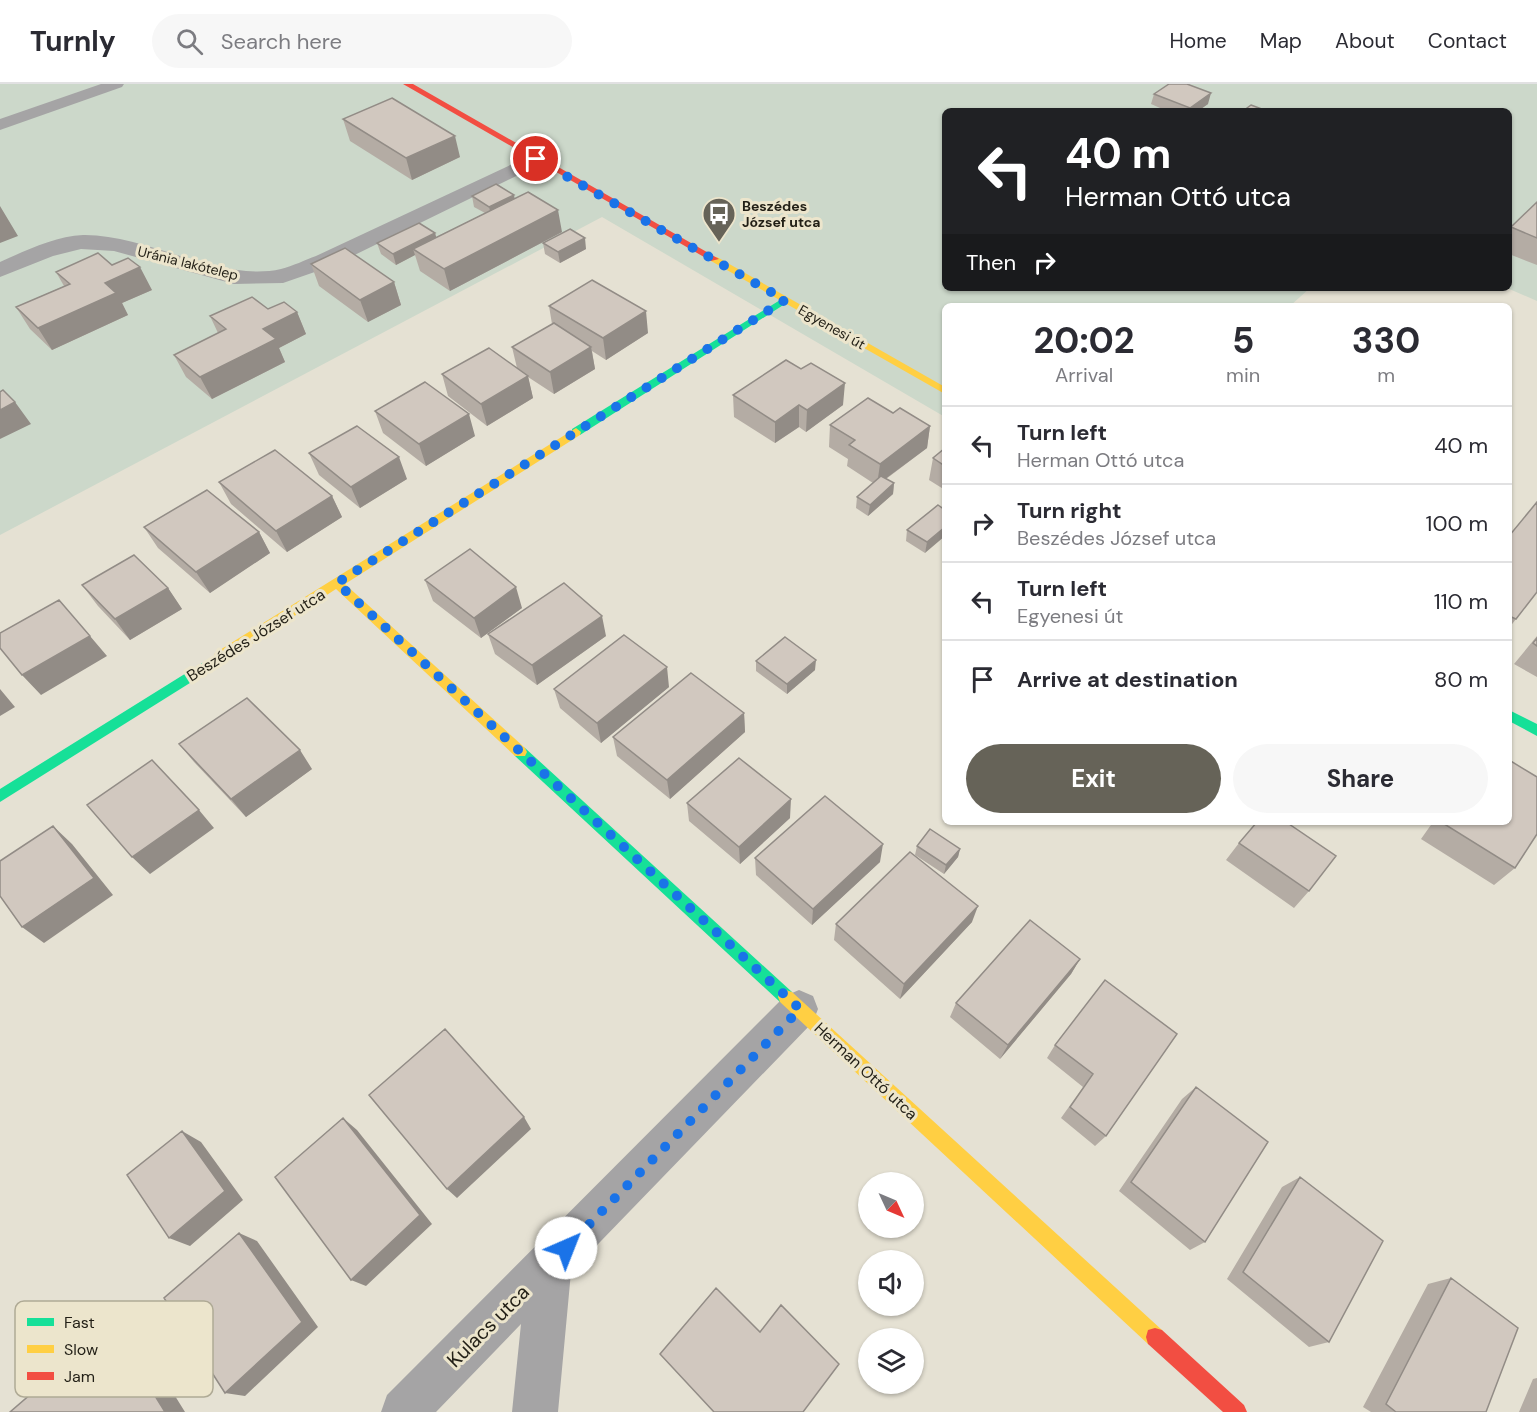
<!DOCTYPE html>
<meta charset="utf-8">
<style>
:root{--surface:#fff;--page:#f7f7f7;--text:#2b2b33;--muted:#7c7c81;--line:#e1e1e2;--accent:#666358}
body{margin:0;font-family:"DM Sans",sans-serif;background:var(--page);color:var(--text);height:100vh;display:flex;flex-direction:column;font-size:22px;white-space:nowrap}
*{box-sizing:border-box;margin:0}
p{font-size:20px;color:var(--muted)}
.icon{flex:none;width:33px;height:33px;fill:none;stroke:currentColor;stroke-width:2;stroke-linecap:round;stroke-linejoin:round}
.map{position:relative;flex:1;overflow:hidden}
.sheet{position:absolute;left:942px;top:219px;width:570px;height:522px;display:flex;flex-direction:column;background:var(--surface);border-radius:9px;box-shadow:0 2px 4px #0004}
.sheet>*{flex:none}
.banner{position:absolute;left:942px;top:24px;width:570px;height:183px;border-radius:9px;box-shadow:0 2px 4px #0004;background:#202124;color:#fff;overflow:hidden}
.needle{width:39px;rotate:134deg}
.fabs{position:absolute;left:858px;top:1088px;display:grid;gap:12px}
.fabs a{display:grid;place-items:center;width:66px;height:66px;border-radius:50%;background:var(--surface);box-shadow:0 2px 4px #0004;font-size:30px}
.pin{position:absolute;display:grid;place-items:center;width:51px;height:51px;color:#fff;margin:-26px;border:3px solid #fff;border-radius:50%;box-shadow:0 2px 6px #0007}
.me{position:absolute;width:66px;margin:-33px;rotate:44deg;stroke-linejoin:round;filter:drop-shadow(0 0 4px #0008)}
.turn{display:flex;align-items:center;gap:21px;height:126px;padding:0 24px;font-size:27px}
.turn .icon{width:78px;height:78px;stroke-width:2.5}
.turn b{display:block;font-size:42px;line-height:51px}
.then{display:flex;align-items:center;height:57px;padding:0 24px;background:#0003;gap:12px;font-size:22px}
.eta{display:flex;justify-content:space-evenly;align-items:center;height:102px;text-align:center}
.eta b{font-size:36px;font-weight:700;line-height:42px}
.cta{display:flex;gap:12px;margin-top:auto;padding:12px 24px}
.cta a{flex:1;height:69px;border-radius:36px;background:var(--accent);color:#fff;font-size:24px;font-weight:700;line-height:69px;text-align:center}
.cta a+a{background:var(--page);color:var(--text)}
ul{padding:0;list-style:none}
li{display:flex;align-items:center;gap:18px;height:78px;padding:0 24px;border-top:2px solid var(--line)}
li div{flex:1}
li b{display:block;font-size:22px}
li em{font-style:normal}
header{display:flex;align-items:center;gap:36px;box-sizing:border-box;height:84px;padding:0 30px;background:var(--surface);border-bottom:2px solid var(--line)}
header strong{font-size:28px}
nav{display:flex;gap:33px;margin-inline-start:auto;font-size:21px}
.search{width:420px;height:54px;background:var(--page);display:flex;align-items:center;gap:15px;box-sizing:border-box;padding:0 21px;border-radius:33px;color:var(--muted);font-size:22px}
.map>svg:first-child{display:block}
.green{fill:#ccd8ca}
.lines{fill:none;stroke-linecap:round;stroke-linejoin:round}
.lane{fill:#a5a4a5;fill-rule:evenodd}
.street{fill:#a5a4a5;fill-rule:evenodd}
.fast{fill:#16e098;fill-rule:evenodd}
.slow{fill:#ffcf43;fill-rule:evenodd}
.jam{fill:#f24e42;fill-rule:evenodd}
.wall{fill:#b4aca4}
.shaded-wall{fill:#928c86}
.building{fill:#d1c8bf;stroke:#928c86;stroke-width:1.5}
.route{stroke:#1a73e8;stroke-width:10;stroke-dasharray:0 18}
.labels{text-anchor:middle;dominant-baseline:central;stroke-width:6;stroke-linejoin:round;paint-order:stroke}
.far-poi-label{font-size:14px;font-weight:bold;fill:#221f16;stroke:#ece5cc;text-anchor:start}
.far-street-label{font-size:14px;fill:#221f16;stroke:#ece5cc}
.street-label{font-size:16px;fill:#221f16;stroke:#ece5cc}
.near-street-label{font-size:20px;fill:#221f16;stroke:#ece5cc}
.key{fill:#ece5cc;stroke:#afaa95;stroke-width:1.5}
.key-label{font-size:16px;fill:#221f16}
</style>
<header>
<strong>Turnly</strong>
<div class="search"><svg class="icon" aria-label="search" viewBox="0 0 24 24"><circle cx="10" cy="10" r="6"/><path d="M15 15l6 6"/></svg>Search here</div>
<nav><a>Home</a><a>Map</a><a>About</a><a>Contact</a></nav>
</header>
<div class="map">
<svg width="1537" height="1328" viewBox="0 0 1537 1328">
<rect width="100%" height="100%" fill="#e5e1d3"/>
<!-- green -->
<path class="green" d="M0,0H1537V217L1507,204H1509V27H945V204H1310L1290,222H945V333L602,133L0,451Z"/>
<g class="lines">
<!-- lane -->
<path class="lane" d="M101,0H124L122,3L0,46V35Z"/>
<!-- street -->
<path class="street" d="M536,69L543,71L546,75L543,79L332,182L283,199L234,200L114,167L81,165L53,172L0,193V178C25,167 55,152 83,151C147,150 220,199 281,185C293,182 305,176 316,172Z
M799,906L813,912L818,925L813,938L571,1188L558,1328H512L521,1240L436,1328H381L387,1311L785,912Z"/>
<!-- fast -->
<path class="fast" d="M785,213L790,216L788,218L580,351H572V345Z
M220,568L226,573L225,577L0,718V705Z
M1509,626L1537,640V652L1509,637Z
M520,662L525,664L792,908L794,913L792,918L786,920L780,918L515,672L513,668L515,664Z"/>
<!-- slow -->
<path class="slow" d="M711,173H717L945,303V310L711,177Z
M576,344L581,348L580,351L345,500L525,664L527,668L525,672H515L336,505L225,577H215L214,573L215,569Z
M786,906L792,908L1162,1246L1164,1253L1162,1260L1155,1262L1148,1260L780,918L778,913L780,908Z"/>
<!-- jam -->
<path class="jam" d="M403,0H413L719,175L711,177Z
M1155,1244L1162,1246L1244,1321L1247,1328H1223L1148,1260L1146,1253L1148,1246Z"/>
</g>
<!-- wall -->
<path class="wall" d="M1154,10L1208,20L1198,27H1167L1151,20Z
M343,35L460,73L412,96L350,57Z
M472,112L515,114L562,148L450,207L420,187L415,171L396,181L381,170L377,159L435,149L436,153L485,129L474,123Z
M1537,118V181L1509,170V146L1511,143Z
M543,159L586,165L560,179L545,170Z
M311,180L394,198L401,221L368,238L319,202Z
M112,181L152,206L122,219L128,231L52,266L30,245L16,223L64,202L56,188Z
M549,222L648,249L606,276L592,267L595,285L554,310L528,293L533,314L487,342L448,312L442,290L517,284L512,263L552,240Z
M268,225L297,228L306,250L279,264L285,278L212,315L186,293L174,271L218,249L210,232Z
M733,311L843,321L806,348L799,343L775,359L734,333Z
M375,327L475,352L426,382L383,349Z
M893,329L930,342L927,364L886,395L894,399L893,410L868,432L856,424L857,413L873,399L847,382L848,375L829,363L830,341Z
M945,364V406L929,396L933,374Z
M309,369L407,395L360,424L319,391Z
M219,398L332,412L342,433L287,468L231,420Z
M938,421L925,469L906,457L907,446Z
M144,443L259,448L270,469L210,509L158,464Z
M1509,452L1516,535L1509,544Z
M425,496L522,524L481,554L433,517Z
M82,501L168,504L182,525L130,556L98,522Z
M488,550L606,552L537,601L495,570Z
M1537,552V593L1514,580Z
M756,577L815,586L787,610L756,587Z
M669,603L601,659L560,624L554,605Z
M744,629L745,648L670,715L617,672L613,653Z
M179,660L312,685L246,733L194,678Z
M687,719L790,734L740,780L689,737Z
M1433,738H1509L1515,784L1494,801L1421,755Z
M1239,759L1309,807L1294,824L1226,776Z
M917,762L960,765L958,773L944,790L915,771Z
M755,774L880,778L812,841L756,791Z
M972,838L900,915L834,856L836,840Z
M1080,875L1071,890L1000,975L950,933L956,919Z
M1105,896L1106,1052L1095,1062L1061,1034L1083,1003L1047,974L1055,961Z
M1196,1003L1205,1158L1190,1166L1119,1107L1182,1015Z
M1300,1093L1329,1258L1309,1263L1227,1195L1282,1103Z
M1451,1194L1486,1328H1371L1363,1323L1428,1200Z
M1537,1294V1328H1519L1533,1295Z"/>
<!-- shaded-wall -->
<path class="shaded-wall" d="M1211,9L1208,20L1198,27H1189L1190,24Z
M455,52L460,73L412,96L406,74Z
M514,111L516,122L492,134L489,123Z
M0,122L18,152L0,159Z
M558,126L562,148L450,207L444,185Z
M435,149L438,160L413,165L415,171L396,181L393,170Z
M585,154L586,165L560,179L558,168Z
M140,183L152,206L122,219L128,231L52,266L38,244L105,199Z
M394,198L401,221L368,238L360,216Z
M646,227L648,249L606,276L603,254Z
M297,228L306,250L279,264L285,278L212,315L200,293L263,245Z
M591,263L595,285L554,310L550,288Z
M528,292L533,314L487,342L481,320Z
M845,299L843,321L806,348L807,326Z
M15,318L31,340L0,355V326Z
M799,321V343L775,359V338Z
M469,330L475,352L426,382L419,360Z
M930,342L927,364L877,401L880,380Z
M399,373L407,395L360,424L351,403Z
M894,399L893,410L868,432L870,421Z
M332,412L342,433L287,468L276,447Z
M945,443V452L925,469L927,458Z
M259,448L270,469L210,509L196,488Z
M516,503L522,524L481,554L474,534Z
M168,504L182,525L130,556L115,535Z
M602,532L606,552L537,601L532,581Z
M90,552L107,572L41,611L22,591Z
M816,576L815,586L787,610V600Z
M667,583L669,603L601,659L597,639Z
M0,605L15,623L0,632Z
M744,629L745,648L670,715L667,696Z
M300,666L312,685L246,733L231,715Z
M791,715L790,734L740,780L739,763Z
M199,726L214,744L150,790L132,773Z
M53,742L72,760L113,811L44,859L22,843Z
M883,760L880,778L812,841L813,825Z
M960,765L958,773L944,790L946,781Z
M978,822L972,838L900,915L904,900Z
M1080,875L1071,890L1000,975L1008,961Z
M524,1033L531,1045L457,1114L447,1105Z
M343,1034L357,1046L432,1140L366,1202L351,1196Z
M182,1047L201,1058L243,1116L190,1162L169,1154Z
M239,1149L257,1157L318,1243L245,1312L225,1309Z
M111,1241L134,1246L185,1328H165Z"/>
<!-- building -->
<path class="building" d="M1169,0H1187L1211,9L1190,24L1154,10Z
M392,14L455,52L406,74L343,35Z
M1251,21L1267,27H1243Z
M496,100L514,111L489,123L472,112Z
M528,108L558,126L444,185L413,165Z
M1537,118V154L1511,143Z
M419,139L435,149L393,170L377,159Z
M570,145L585,154L558,168L543,159Z
M345,164L394,198L360,216L311,180Z
M98,169L112,181L128,174L140,183L105,199L116,209L38,244L16,223L70,200L56,188Z
M592,196L646,227L603,254L549,222Z
M252,213L268,225L284,218L297,228L263,245L276,255L200,293L174,271L226,245L210,232Z
M554,239L591,263L550,288L512,263Z
M489,264L528,292L481,320L442,290Z
M786,276L801,285L811,279L845,299L807,326L799,321L775,338L733,311Z
M425,298L469,330L419,360L375,327Z
M3,306L15,318L0,326V308Z
M868,314L893,329L900,324L930,342L880,380L849,361L855,356L830,341Z
M357,342L399,373L351,403L309,369Z
M945,364V382L933,374Z
M275,366L332,412L276,447L219,398Z
M881,392L894,399L870,421L857,413Z
M207,406L259,448L196,488L144,443Z
M1537,418V508L1516,535L1509,532V452Z
M938,421L945,426V443L927,458L907,446Z
M470,465L516,503L474,534L425,496Z
M134,471L168,504L115,535L82,501Z
M564,499L602,532L532,581L488,550Z
M59,516L90,552L22,591L0,564V549Z
M624,551L667,583L597,639L554,605Z
M785,553L816,576L787,600L756,577Z
M1537,554V562L1533,559Z
M691,589L744,629L667,696L613,653Z
M247,614L300,666L231,715L179,660Z
M739,674L791,715L739,763L687,719Z
M152,676L199,726L132,773L87,721Z
M1509,676L1537,693V750L1515,784L1441,738H1509Z
M825,712L883,760L813,825L755,774Z
M1257,738H1286L1336,772L1309,807L1239,759Z
M53,742L94,794L22,843L0,812V777Z
M930,745L960,765L946,781L917,762Z
M910,768L978,822L904,900L836,840Z
M1030,836L1080,875L1008,961L956,919Z
M1105,896L1177,950L1106,1052L1070,1023L1093,990L1055,961Z
M445,945L524,1033L447,1105L369,1011Z
M1196,1003L1268,1058L1205,1158L1131,1098Z
M343,1034L420,1131L351,1196L275,1093Z
M182,1047L225,1107L169,1154L127,1091Z
M1300,1093L1383,1157L1329,1258L1243,1188Z
M239,1149L302,1238L225,1309L164,1214Z
M1451,1194L1518,1244L1486,1328H1396L1386,1320Z
M716,1204L760,1248L781,1221L839,1280L803,1328H714L660,1270Z
M111,1241L165,1328H10Z"/>
<g class="lines">
<!-- route -->
<path class="route" d="M536,75L785,216L337,499L800,925L566,1164"/>
</g>
<!-- icons -->
<defs>
<g id="bus-pin" transform="scale(1.725)"><path d="M0 17L-7.5 6A9.5 9.5 0 1 1 7.5 6Z" fill="#666358" stroke="#ece5cc"/><path d="M-5-6H5V4H4V6H2V4H-2V6H-4V4H-5ZM-3.5-4V0h7V-4ZM-3.5 1.2v1.5H-2V1.2ZM2 1.2v1.5H3.5V1.2Z" fill="#fff"/></g>
</defs>
<g fill-rule="evenodd">
<use href="#bus-pin" x="719" y="130"/>
</g>
<g class="labels">
<!-- far-poi labels -->
<g class="far-poi-label">
<text x="742" y="122">Beszédes<tspan x="742" dy="16">József utca</tspan></text>
</g>
<!-- far-street labels -->
<g class="far-street-label">
<text transform="translate(188 179) rotate(14)">Uránia lakótelep</text>
<text transform="translate(832 243) rotate(30)">Egyenesi út</text>
</g>
<!-- street labels -->
<g class="street-label">
<text transform="translate(256 551) rotate(-32)">Beszédes József utca</text>
<text transform="translate(866 987) rotate(43)">Herman Ottó utca</text>
</g>
<!-- near-street labels -->
<g class="near-street-label">
<text transform="translate(488 1242) rotate(-45)">Kulacs utca</text>
</g>
</g>
<!-- legend -->
<rect x="15" y="1217" width="198" height="96" rx="9" class="key"/>
<rect x="27" y="1234" width="27" height="8" fill="#16e098"/>
<rect x="27" y="1261" width="27" height="8" fill="#ffcf43"/>
<rect x="27" y="1288" width="27" height="8" fill="#f24e42"/>
<g class="key-label">
<text x="64" y="1244">Fast</text>
<text x="64" y="1271">Slow</text>
<text x="64" y="1298">Jam</text>
</g>
</svg>
<div class="fabs">
<a><svg class="needle" viewBox="-14 -14 28 28"><path d="M0-13l5 13h-10z" fill="#e53935"/><path d="M0 13l5-13h-10z" fill="#7c7c81"/></svg></a>
<a><svg class="icon" aria-label="sound" viewBox="0 0 24 24"><path d="M4 9h4l5-4v14l-5-4H4zM17 9q2 3 0 6"/></svg></a>
<a><svg class="icon" aria-label="layers" viewBox="0 0 24 24"><path d="M12 4l9 5-9 5-9-5zM3 14l9 5 9-5"/></svg></a>
</div>
<div class="pin" style="left:536px;top:75px;background:#d93025"><svg class="icon" aria-label="arrive" viewBox="0 0 24 24"><path d="M6 21V4h12l-3 4 3 4H6"/></svg></div>
<svg class="me" style="left:566px;top:1164px" viewBox="-20 -20 40 40"><circle r="19" fill="#fff"/><path d="M0-13L10 11 0 6-10 11z" fill="#1a73e8"/></svg>
<div class="banner">
<div class="turn"><svg class="icon" aria-label="left" viewBox="0 0 24 24"><path d="M17 20v-9H6M10 6l-5 5 5 5"/></svg><div><b>40 m</b>Herman Ottó utca</div></div>
<div class="then">Then<svg class="icon" aria-label="right" viewBox="0 0 24 24"><path d="M7 20v-9h11M14 6l5 5-5 5"/></svg></div>
</div>
<section class="sheet">
<div class="eta">
<div><b>20:02</b><p>Arrival</p></div>
<div><b>5</b><p>min</p></div>
<div><b>330</b><p>m</p></div>
</div>
<ul>
<li><svg class="icon" aria-label="left" viewBox="0 0 24 24"><path d="M17 20v-9H6M10 6l-5 5 5 5"/></svg><div><b>Turn left</b><p>Herman Ottó utca</p></div><em>40 m</em></li>
<li><svg class="icon" aria-label="right" viewBox="0 0 24 24"><path d="M7 20v-9h11M14 6l5 5-5 5"/></svg><div><b>Turn right</b><p>Beszédes József utca</p></div><em>100 m</em></li>
<li><svg class="icon" aria-label="left" viewBox="0 0 24 24"><path d="M17 20v-9H6M10 6l-5 5 5 5"/></svg><div><b>Turn left</b><p>Egyenesi út</p></div><em>110 m</em></li>
<li><svg class="icon" aria-label="arrive" viewBox="0 0 24 24"><path d="M6 21V4h12l-3 4 3 4H6"/></svg><div><b>Arrive at destination</b></div><em>80 m</em></li>
</ul>
<div class="cta"><a>Exit</a><a>Share</a></div>
</section>
</div>
